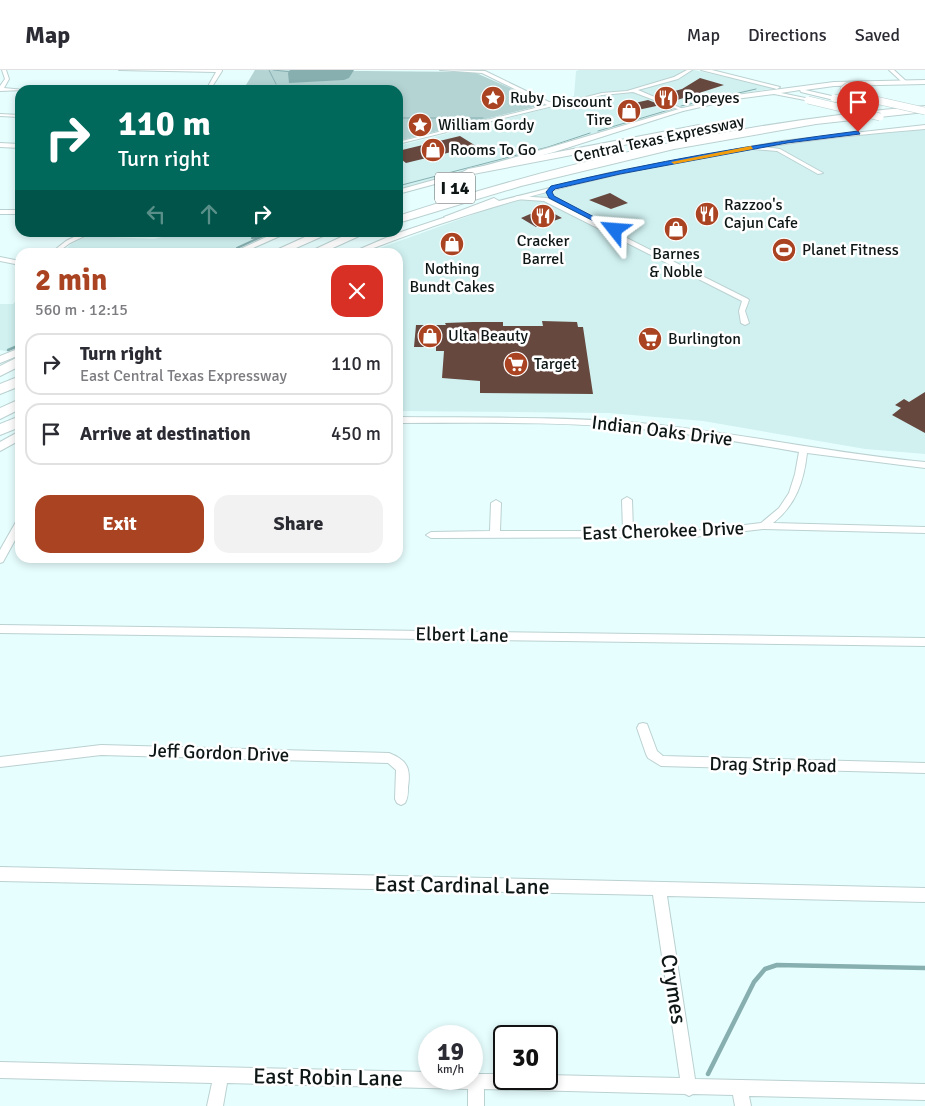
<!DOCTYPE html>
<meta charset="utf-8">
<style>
:root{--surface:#fff;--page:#f2f2f3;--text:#2b2b33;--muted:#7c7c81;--line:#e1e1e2;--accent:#aa4321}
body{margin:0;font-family:Signika,sans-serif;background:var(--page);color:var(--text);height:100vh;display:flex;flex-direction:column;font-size:19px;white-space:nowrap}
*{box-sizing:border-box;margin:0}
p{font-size:16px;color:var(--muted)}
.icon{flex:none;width:28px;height:28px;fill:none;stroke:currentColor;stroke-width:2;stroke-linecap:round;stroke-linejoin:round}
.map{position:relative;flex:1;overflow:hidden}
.details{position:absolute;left:15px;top:178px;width:388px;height:315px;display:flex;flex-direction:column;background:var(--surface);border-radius:15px;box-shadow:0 2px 8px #0003}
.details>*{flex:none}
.guide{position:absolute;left:15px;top:15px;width:388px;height:152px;border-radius:15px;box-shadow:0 2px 8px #0003;background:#00695c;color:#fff;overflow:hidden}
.speed{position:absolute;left:418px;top:955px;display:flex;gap:10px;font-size:25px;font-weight:700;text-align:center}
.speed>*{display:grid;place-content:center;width:65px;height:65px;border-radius:50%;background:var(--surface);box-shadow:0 2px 8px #0003;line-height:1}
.speed small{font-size:12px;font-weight:400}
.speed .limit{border:2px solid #111;border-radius:8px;background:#fff;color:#111}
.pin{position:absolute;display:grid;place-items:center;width:42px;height:42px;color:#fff;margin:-51px -21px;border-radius:50% 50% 50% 0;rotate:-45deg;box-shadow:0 0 5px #0007}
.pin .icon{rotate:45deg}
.me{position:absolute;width:55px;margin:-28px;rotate:298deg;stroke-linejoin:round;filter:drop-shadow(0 0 4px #0008)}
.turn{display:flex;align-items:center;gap:18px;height:105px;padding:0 20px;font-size:22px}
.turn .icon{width:65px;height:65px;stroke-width:2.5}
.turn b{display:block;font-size:35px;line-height:42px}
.lanes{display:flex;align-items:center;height:48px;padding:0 20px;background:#0003;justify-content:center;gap:25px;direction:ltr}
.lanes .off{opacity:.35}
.round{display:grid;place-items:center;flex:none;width:52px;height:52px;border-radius:15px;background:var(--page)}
.head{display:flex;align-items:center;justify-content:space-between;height:85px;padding:0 20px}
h1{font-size:30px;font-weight:700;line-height:38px;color:var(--accent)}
.primary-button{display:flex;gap:10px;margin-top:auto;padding:10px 20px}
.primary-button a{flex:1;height:58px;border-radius:15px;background:var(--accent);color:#fff;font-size:20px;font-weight:700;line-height:58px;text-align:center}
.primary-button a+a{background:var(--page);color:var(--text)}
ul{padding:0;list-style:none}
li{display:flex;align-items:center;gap:15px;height:62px;margin:0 10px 8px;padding:0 10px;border:2px solid var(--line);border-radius:15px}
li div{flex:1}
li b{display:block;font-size:19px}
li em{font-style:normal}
header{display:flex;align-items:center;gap:30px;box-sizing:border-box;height:70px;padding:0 25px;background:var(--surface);border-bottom:1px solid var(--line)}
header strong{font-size:24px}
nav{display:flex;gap:28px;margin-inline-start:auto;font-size:18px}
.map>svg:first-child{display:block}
.built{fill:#d1f1f1}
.green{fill:#b4d4d4}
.water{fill:#87afb0}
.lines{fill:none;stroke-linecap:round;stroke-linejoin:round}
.stream-far3{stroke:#87afb0;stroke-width:1}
.stream-far2{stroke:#87afb0;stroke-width:2}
.stream-far1{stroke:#87afb0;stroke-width:2.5}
.stream{stroke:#87afb0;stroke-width:4.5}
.building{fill:#66483f}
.street-casing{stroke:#bbd1d1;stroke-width:2}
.secondary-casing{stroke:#bbd1d1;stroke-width:2}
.highway-casing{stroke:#bbd1d1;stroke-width:2}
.street{fill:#fff;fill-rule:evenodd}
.secondary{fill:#fff;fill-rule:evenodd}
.highway{fill:#fff;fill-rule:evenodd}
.secondary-bridge-casing{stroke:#bbd1d1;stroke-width:8;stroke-linecap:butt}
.secondary-bridge{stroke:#fff;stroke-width:7}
.route{fill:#1a73e8;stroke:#114b97}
.slow{fill:#f59e0b}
.labels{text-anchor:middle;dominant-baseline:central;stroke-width:5;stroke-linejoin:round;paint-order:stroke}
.far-poi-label{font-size:16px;fill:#0e1616;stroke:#fff;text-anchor:start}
.far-street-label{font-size:16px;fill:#0e1616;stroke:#fff}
.shield{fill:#fff;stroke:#565c5c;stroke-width:1}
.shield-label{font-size:18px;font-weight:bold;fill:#0e1616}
.street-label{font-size:19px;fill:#0e1616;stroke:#fff}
.near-street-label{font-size:22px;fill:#0e1616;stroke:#fff}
</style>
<header>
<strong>Map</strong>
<nav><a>Map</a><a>Directions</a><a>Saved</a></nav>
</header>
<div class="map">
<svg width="925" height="1036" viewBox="0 0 925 1036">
<rect width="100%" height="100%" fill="#e7fefe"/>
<!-- built -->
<path class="built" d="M579,0H694L776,18L731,25L687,36L572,72L398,120V76L553,37L557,31L574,26L576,1Z
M925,59V384L865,379L703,351L608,343L398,341V182H369L491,138L616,105L774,76L890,62Z
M177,163H279L234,182H63L71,174L88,166L154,169Z
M20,227V277L9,282L0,280V234H13Z"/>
<!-- green -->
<path class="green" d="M255,0L474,2L546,34L398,71V20H243Z"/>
<!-- water -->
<path class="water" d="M290,0H354L349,8L344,10L289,13L288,3Z"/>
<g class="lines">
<!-- stream-far3 -->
<path class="stream-far3" d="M269,0L276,14
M273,0L292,2
M681,36L756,19
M398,48H483
M502,52L506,53
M598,61L672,39
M398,116L548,77L590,63"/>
<!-- stream-far2 -->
<path class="stream-far2" d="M398,116L401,115
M252,168L259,167
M237,178L265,165"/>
<!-- stream-far1 -->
<path class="stream-far1" d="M8,280L20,275"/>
<!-- stream -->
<path class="stream" d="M708,1004L754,912L765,899L777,895L925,898"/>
</g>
<!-- building -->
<path class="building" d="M700,8L724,15L671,32L657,26L682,19Z
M648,30L661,35L619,44L617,37Z
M460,66L476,76L406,93L398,87V81Z
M610,123L628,133L611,139L589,130Z
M544,138L562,148L536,157L521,148Z
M542,251L577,252L578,257H583L593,324L480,323V311L442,308L444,281H436V277H414L416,255H446L445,253L473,252H503V256H543Z
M925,322V363L892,345L901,338L895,335L904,329L909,332Z"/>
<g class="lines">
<!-- street casing -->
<g class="street-casing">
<path id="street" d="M2,0H6L9,9L4,18L24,20L0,21V16L5,9Z
M119,0H222V1L210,20H206L216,2Z
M440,0L485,1L549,32L570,31L602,23L627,21L674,7L687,0H692L678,9L638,20L683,39V41L633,22L602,25L570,33L553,34V36L398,74V72L547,35L482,3Z
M889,0H894L906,11L902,12Z
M0,44L20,45V47L0,46Z
M0,73L20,74V78L0,77Z
M755,76L780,79L823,103L818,104L777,81L753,79Z
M517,126L547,128L748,229L749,230L745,241L749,253L745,255L741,253L739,241L742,231L544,131L515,129L514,128Z
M0,140H20V144H0Z
M84,162H93L70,173L58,182H52L66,171Z
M0,187L20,191V195L0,191Z
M398,347C479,348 560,346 640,353C736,362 829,383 925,392V398L807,383C804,411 796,435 773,453L925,457V463L763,459L694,467L431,468L426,465L431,462L490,461L491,433L496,430L501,433L500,461H623L622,430L627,427L632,430L633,461H694L761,453L779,438L789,423L795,404L799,382C746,373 694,364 641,359C560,351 479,353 398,353Z
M20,449V461L3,492L0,493V480L17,450Z
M0,555L925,568V576L0,563Z
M643,653L647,654L657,681L663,686L925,693V703L661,696L648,688L646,684L637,658L639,654Z
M101,675L389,683C407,690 411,698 408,717C408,723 408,728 405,733L401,735L397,733L395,729L396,700L388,693L101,685L0,697V687Z
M0,797L925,818V832L667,826L695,1009L925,1014V1030L749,1026L751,1036H735L733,1025L693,1024L689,1026L685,1024L484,1019V1036H468V1019L227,1013L223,1036H207L212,1013L0,1008V992L429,1002V1009H471V1004H504V1009H546V1005L680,1008L653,825L0,811Z"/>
</g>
<!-- secondary casing -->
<g class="secondary-casing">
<path id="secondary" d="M701,0H712L780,17L777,19Z
M925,10V14L834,16L805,20L836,27L834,30L801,22L800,20L781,23L810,29V31L774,24L736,29L683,41L554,82L398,124V120L548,78L679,39L736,25L834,12Z
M925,55V59C737,73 538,113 363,182H353L395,164L479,136L609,103L782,71Z
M277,162H289L244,182H234Z
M20,278V285L0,293V286Z
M20,361V370L0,381V372Z"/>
</g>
<!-- highway casing -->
<g class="highway-casing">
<path id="highway" d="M925,36V42L816,54L674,79L521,116L398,153V146C568,90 746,51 925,36Z
M699,55L704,58L702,60L468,105L463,102L468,99Z
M494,128L499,131L498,133L454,149L450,150L444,147Z
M316,162H332L287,182H272Z
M352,162H368L324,182H309Z
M20,286V296L0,306V296Z
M20,306V316L0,324V314Z
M20,329V339L0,349V338Z
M20,346V357L0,365V354Z"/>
</g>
<!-- street -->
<use href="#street" class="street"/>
<!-- secondary -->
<use href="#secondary" class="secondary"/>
<!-- highway -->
<use href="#highway" class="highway"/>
<!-- secondary-bridge casing -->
<g class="secondary-bridge-casing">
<path id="secondary-bridge" d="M863,15L848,16L844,19L853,25L925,41
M834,28L856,33
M808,30L880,47"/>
</g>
<!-- secondary-bridge -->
<use href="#secondary-bridge" class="secondary-bridge"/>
</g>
<!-- route -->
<path class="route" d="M858,61L860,64L787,73L620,104L555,119L552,122L554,126L617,159L615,162L549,128L546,122L551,116C652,92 755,74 858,61Z"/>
<!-- slow -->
<path class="slow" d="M751,76L753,79L674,94L671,92Z"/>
<!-- icons -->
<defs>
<g id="sight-disc" transform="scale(1.25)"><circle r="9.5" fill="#aa4321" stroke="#fff"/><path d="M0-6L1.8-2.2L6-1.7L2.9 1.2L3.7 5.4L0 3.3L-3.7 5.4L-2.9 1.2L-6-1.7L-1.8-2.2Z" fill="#fff"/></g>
<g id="restaurant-disc" transform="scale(1.25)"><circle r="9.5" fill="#aa4321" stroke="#fff"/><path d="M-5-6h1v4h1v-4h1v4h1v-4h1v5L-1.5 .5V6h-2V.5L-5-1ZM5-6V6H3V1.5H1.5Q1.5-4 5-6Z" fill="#fff"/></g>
<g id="shop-disc" transform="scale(1.25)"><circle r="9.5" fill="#aa4321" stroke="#fff"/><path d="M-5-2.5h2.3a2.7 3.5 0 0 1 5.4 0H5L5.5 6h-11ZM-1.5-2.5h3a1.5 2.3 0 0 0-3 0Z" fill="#fff"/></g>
<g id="stadium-disc" transform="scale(1.25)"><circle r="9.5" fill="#aa4321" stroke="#fff"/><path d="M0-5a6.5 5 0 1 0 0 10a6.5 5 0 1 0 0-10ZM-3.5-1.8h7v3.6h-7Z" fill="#fff"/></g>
<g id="supermarket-disc" transform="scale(1.25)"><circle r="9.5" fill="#aa4321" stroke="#fff"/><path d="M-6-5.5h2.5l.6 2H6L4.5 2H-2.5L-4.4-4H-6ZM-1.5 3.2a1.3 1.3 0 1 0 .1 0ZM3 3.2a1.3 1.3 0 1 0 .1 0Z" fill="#fff"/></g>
</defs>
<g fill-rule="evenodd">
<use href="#sight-disc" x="493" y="28"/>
<use href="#restaurant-disc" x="666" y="28"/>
<use href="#shop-disc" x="629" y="41"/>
<use href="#sight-disc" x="420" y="55"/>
<use href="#shop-disc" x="433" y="80"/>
<use href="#restaurant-disc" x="707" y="144"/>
<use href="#restaurant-disc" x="543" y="146"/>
<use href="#shop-disc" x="676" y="159"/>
<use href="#shop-disc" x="452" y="174"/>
<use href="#stadium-disc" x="784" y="180"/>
<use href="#shop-disc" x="430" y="266"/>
<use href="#supermarket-disc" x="650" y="269"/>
<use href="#supermarket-disc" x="516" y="294"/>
</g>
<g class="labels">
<!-- far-poi labels -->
<g class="far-poi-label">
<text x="510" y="28">Ruby</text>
<text x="684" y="28">Popeyes</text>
<text x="612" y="32" text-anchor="end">Discount<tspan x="612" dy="18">Tire</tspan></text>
<text x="438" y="55">William Gordy</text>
<text x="450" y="80">Rooms To Go</text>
<text x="724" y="135">Razzoo's<tspan x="724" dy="18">Cajun Cafe</tspan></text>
<text x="543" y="171" text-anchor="middle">Cracker<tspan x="543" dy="18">Barrel</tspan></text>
<text x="802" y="180">Planet Fitness</text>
<text x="676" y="184" text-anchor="middle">Barnes<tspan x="676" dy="18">&amp; Noble</tspan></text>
<text x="452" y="199" text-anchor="middle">Nothing<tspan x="452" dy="18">Bundt Cakes</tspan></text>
<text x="448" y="266">Ulta Beauty</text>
<text x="668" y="269">Burlington</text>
<text x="534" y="294">Target</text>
</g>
<!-- far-street labels -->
<g class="far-street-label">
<text transform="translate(659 69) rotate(-12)">Central Texas Expressway</text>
</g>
<!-- shield labels -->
<rect class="shield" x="435" y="102.5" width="40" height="31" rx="4"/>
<g class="shield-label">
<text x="455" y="118">I 14</text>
</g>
<!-- street labels -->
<g class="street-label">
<text transform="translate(662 361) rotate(7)">Indian Oaks Drive</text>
<text transform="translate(663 461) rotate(-2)">East Cherokee Drive</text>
<text transform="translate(462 565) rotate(1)">Elbert Lane</text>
<text transform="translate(219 683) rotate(2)">Jeff Gordon Drive</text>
<text transform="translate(773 695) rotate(1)">Drag Strip Road</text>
</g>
<!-- near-street labels -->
<g class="near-street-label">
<text transform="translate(462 815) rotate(1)">East Cardinal Lane</text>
<text transform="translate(674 919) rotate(81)">Crymes</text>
<text transform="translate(328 1007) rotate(1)">East Robin Lane</text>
</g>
</g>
</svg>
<div class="speed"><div>19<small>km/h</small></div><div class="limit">30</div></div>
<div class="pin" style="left:858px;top:62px;background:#d93025"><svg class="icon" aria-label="arrive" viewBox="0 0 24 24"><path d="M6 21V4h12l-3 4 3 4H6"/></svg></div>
<svg class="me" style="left:615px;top:160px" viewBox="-20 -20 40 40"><path d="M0-17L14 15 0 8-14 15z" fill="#1a73e8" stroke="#fff" stroke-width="4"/></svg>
<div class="guide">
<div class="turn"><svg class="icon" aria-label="right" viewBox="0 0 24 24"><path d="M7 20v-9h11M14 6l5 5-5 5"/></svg><div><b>110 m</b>Turn right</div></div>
<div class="lanes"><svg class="icon off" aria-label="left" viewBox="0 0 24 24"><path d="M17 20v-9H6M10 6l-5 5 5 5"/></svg><svg class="icon off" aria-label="ahead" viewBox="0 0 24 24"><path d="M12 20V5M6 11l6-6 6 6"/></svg><svg class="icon" aria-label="right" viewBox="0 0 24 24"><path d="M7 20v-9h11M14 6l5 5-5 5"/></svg></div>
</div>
<section class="details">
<div class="head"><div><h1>2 min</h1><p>560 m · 12:15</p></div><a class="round" style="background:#d93025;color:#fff"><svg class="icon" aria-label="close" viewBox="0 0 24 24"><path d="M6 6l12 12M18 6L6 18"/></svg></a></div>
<ul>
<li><svg class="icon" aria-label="right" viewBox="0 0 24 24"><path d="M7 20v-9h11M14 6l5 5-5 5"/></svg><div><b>Turn right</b><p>East Central Texas Expressway</p></div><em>110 m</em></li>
<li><svg class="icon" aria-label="arrive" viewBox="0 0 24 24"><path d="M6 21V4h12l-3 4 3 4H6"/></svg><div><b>Arrive at destination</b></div><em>450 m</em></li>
</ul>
<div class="primary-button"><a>Exit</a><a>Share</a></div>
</section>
</div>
